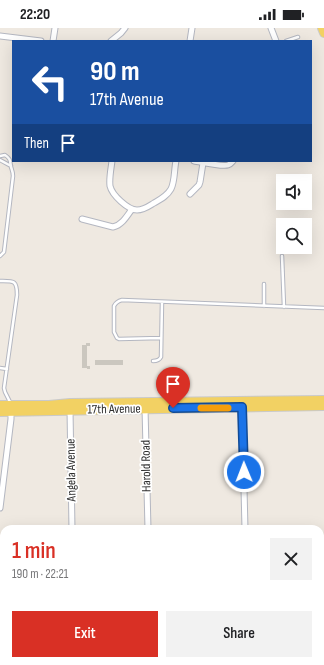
<!DOCTYPE html>
<meta charset="utf-8">
<style>
:root{--surface:#fff;--page:#f2f2f2;--text:#202124;--muted:#757577;--accent:#d93025}
body{margin:0;font-family:"Sofia Sans Condensed",sans-serif;background:var(--page);color:var(--text);height:100vh;display:flex;flex-direction:column;font-size:15px;white-space:nowrap}
*{box-sizing:border-box;margin:0}
p{font-size:13px;color:var(--muted)}
.icon{flex:none;width:22px;height:22px;fill:none;stroke:currentColor;stroke-width:2;stroke-linecap:round;stroke-linejoin:round}
.map{position:relative;flex:1;overflow:hidden}
.side{position:absolute;left:0px;top:497px;width:324px;height:140px;display:flex;flex-direction:column;background:var(--surface);border-radius:12px 12px 0 0;box-shadow:0 4px 16px #0002}
.side>*{flex:none}
.banner{position:absolute;left:12px;top:12px;width:300px;height:122px;border-radius:0px;box-shadow:0 4px 16px #0002;background:#1a4fa0;color:#fff;overflow:hidden}
.fabs{position:absolute;left:276px;top:146px;display:grid;gap:8px}
.fabs a{display:grid;place-items:center;width:36px;height:36px;border-radius:0px;background:var(--surface);box-shadow:0 4px 16px #0002;font-size:20px}
.pin{position:absolute;display:grid;place-items:center;width:34px;height:34px;color:#fff;margin:-41px -17px;border-radius:50% 50% 50% 0;rotate:-45deg;box-shadow:0 0 4px #0007}
.pin .icon{rotate:45deg}
.me{position:absolute;width:44px;margin:-22px;rotate:359deg;stroke-linejoin:round;filter:drop-shadow(0 0 3px #0008)}
.turn{display:flex;align-items:center;gap:14px;height:84px;padding:0 12px;font-size:18px}
.turn .icon{width:52px;height:52px;stroke-width:2.5}
.turn b{display:block;font-size:28px;line-height:34px}
.then{display:flex;align-items:center;height:38px;padding:0 12px;background:#0003;gap:8px;font-size:15px}
.round{display:grid;place-items:center;flex:none;width:42px;height:42px;border-radius:0px;background:var(--page)}
.overview{display:flex;align-items:center;justify-content:space-between;height:68px;padding:0 12px}
h1{font-size:24px;font-weight:600;line-height:30px;color:var(--accent)}
.action{display:flex;gap:8px;margin-top:auto;padding:8px 12px}
.action a{flex:1;height:46px;border-radius:0px;background:var(--accent);color:#fff;font-size:16px;font-weight:600;line-height:46px;text-align:center}
.action a+a{background:var(--page);color:var(--text)}
.status{display:flex;justify-content:space-between;align-items:center;height:28px;padding:0 20px;background:var(--surface);direction:ltr}
.status svg{height:11px;fill:currentColor}
.map>svg:first-child{display:block}
.green{fill:#b6e59e}
.building{fill:#cbc7bf}
.lines{fill:none;stroke-linecap:round;stroke-linejoin:round}
.lane-casing{stroke:#b4b7c1;stroke-width:4.5}
.street-casing{stroke:#b4b7c1;stroke-width:7}
.primary-casing{stroke:#c9c9c9;stroke-width:10}
.path{stroke:#c9c9c9;stroke-width:1;stroke-dasharray:3 2;stroke-linecap:butt}
.lane{stroke:#fff;stroke-width:2.5}
.street{stroke:#fff;stroke-width:5}
.primary{stroke:#f2d163;stroke-width:8}
.route-casing{stroke:#114b97;stroke-width:10}
.route{stroke:#1a73e8;stroke-width:7}
.slow{stroke:#f59e0b;stroke-width:7}
.labels{text-anchor:middle;dominant-baseline:central;stroke-width:3.5;stroke-linejoin:round;paint-order:stroke}
.street-label{font-size:13px;fill:#2e2e2e;stroke:#fff}
</style>
<div class="status"><b>22:20</b><svg viewBox="0 0 49 12"><path d="M0 12V9h3v3zM5 12V6h3v6zM10 12V3h3v9zM15 12V0h3v12zM26 1h20v11H26zM47 4h2v5h-2z"/></svg></div>
<div class="map">
<svg width="324" height="637" viewBox="0 0 324 637">
<rect width="100%" height="100%" fill="#efe9e1"/>
<!-- green -->
<path class="green" d="M89,633H148V637H88Z"/>
<!-- building -->
<path class="building" d="M86,315H90V318H87V338H90V341H87V340H82V317H86Z
M95,332H123V337H95Z"/>
<g class="lines">
<!-- lane casing -->
<g class="lane-casing">
<path id="lane" d="M286,13L298,9
M0,128L5,127C11,131 10,133 11,139C12,142 13,144 13,148L4,224L0,228
M0,132L11,138
M282,228L284,279
M0,253C14,253 17,252 17,267L4,360L5,364L11,376
M264,278V256
M161,310L119,311L117,310L114,304V278C116,274 118,273 122,272L324,280
M153,333C156,333 159,333 161,329L162,274
M0,340L7,341"/>
</g>
<!-- street casing -->
<g class="street-casing">
<path id="street" d="M271,0L276,13
M0,8L41,13
M53,13L55,0
M111,13L121,5L125,0
M190,13L192,0
M112,133C111,141 109,150 110,158C112,167 128,182 137,182C144,182 149,178 154,175C161,171 167,168 171,161C175,153 174,142 176,133
M194,133C201,134 222,139 228,137C231,136 231,135 233,133
M190,166L199,157L200,154L203,135
M82,191L113,199C122,197 127,188 132,181
M242,379L245,501
M145,380L148,501
M70,382L72,501
M0,480L11,391V383
M320,592H324
M151,633V637
M247,633V637
M6,637V633
M85,637L86,633"/>
</g>
<!-- primary casing -->
<g class="primary-casing">
<path id="primary" d="M322,0L324,5
M0,377H49L70,375L324,372
M0,384L324,378"/>
</g>
<!-- path -->
<path class="path" d="M0,597H4"/>
<!-- lane -->
<use href="#lane" class="lane"/>
<!-- street -->
<use href="#street" class="street"/>
<!-- primary -->
<use href="#primary" class="primary"/>
</g>
<g class="lines">
<!-- route casing -->
<g class="route-casing">
<path id="route" d="M173,380L242,379L244,444"/>
</g>
<!-- route -->
<use href="#route" class="route"/>
<!-- slow -->
<path class="slow" d="M201,380H228"/>
</g>
<g class="labels">
<!-- street labels -->
<g class="street-label">
<text transform="translate(114 381) rotate(-1)">17th Avenue</text>
<text transform="translate(146 438) rotate(-91)">Harold Road</text>
<text transform="translate(71 442) rotate(-91)">Angela Avenue</text>
</g>
</g>
</svg>
<div class="fabs">
<a><svg class="icon" aria-label="sound" viewBox="0 0 24 24"><path d="M4 9h4l5-4v14l-5-4H4zM17 9q2 3 0 6"/></svg></a>
<a><svg class="icon" aria-label="search" viewBox="0 0 24 24"><circle cx="10" cy="10" r="6"/><path d="M15 15l6 6"/></svg></a>
</div>
<div class="pin" style="left:173px;top:380px;background:#d93025"><svg class="icon" aria-label="arrive" viewBox="0 0 24 24"><path d="M6 21V4h12l-3 4 3 4H6"/></svg></div>
<svg class="me" style="left:244px;top:444px" viewBox="-20 -20 40 40"><circle r="17" fill="#1a73e8" stroke="#fff" stroke-width="3"/><path d="M0-11L8 9 0 5-8 9z" fill="#fff"/></svg>
<div class="banner">
<div class="turn"><svg class="icon" aria-label="left" viewBox="0 0 24 24"><path d="M17 20v-9H6M10 6l-5 5 5 5"/></svg><div><b>90 m</b>17th Avenue</div></div>
<div class="then">Then<svg class="icon" aria-label="arrive" viewBox="0 0 24 24"><path d="M6 21V4h12l-3 4 3 4H6"/></svg></div>
</div>
<section class="side">
<div class="overview"><div><h1>1 min</h1><p>190 m · 22:21</p></div><a class="round"><svg class="icon" aria-label="close" viewBox="0 0 24 24"><path d="M6 6l12 12M18 6L6 18"/></svg></a></div>
<div class="action"><a>Exit</a><a>Share</a></div>
</section>
</div>
